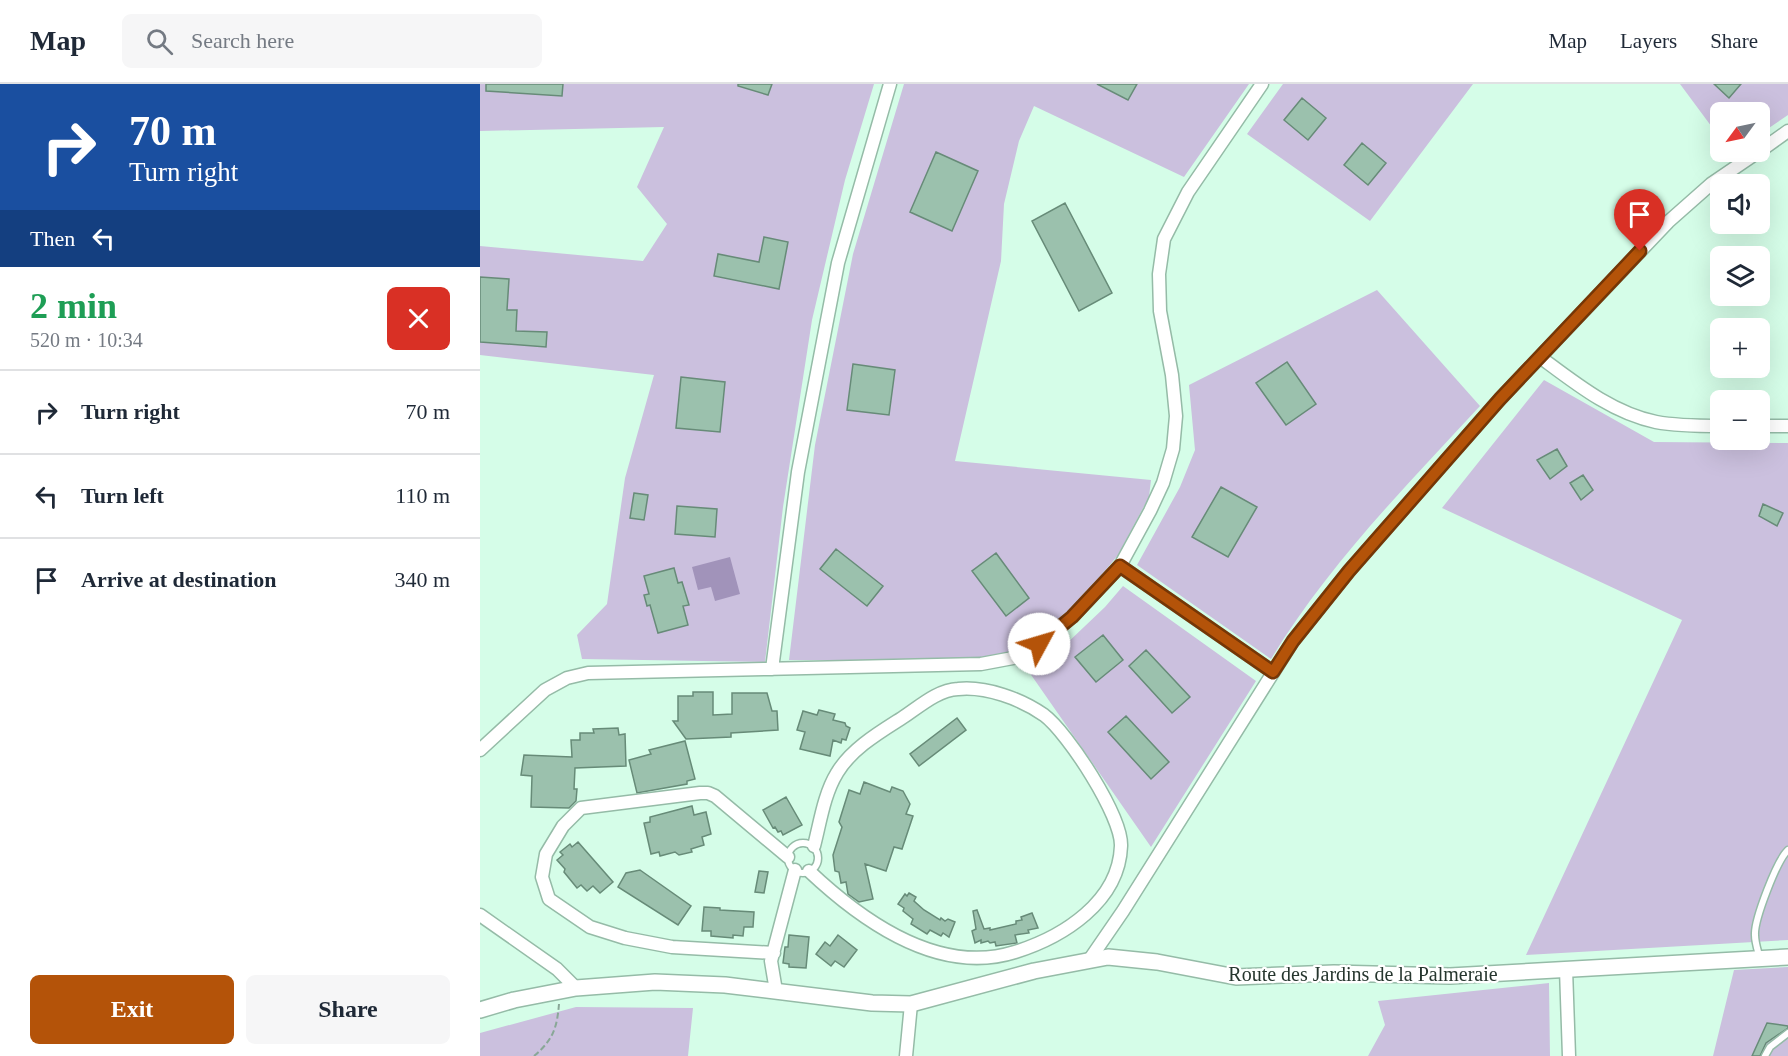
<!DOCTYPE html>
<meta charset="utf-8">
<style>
:root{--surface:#fff;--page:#f6f6f7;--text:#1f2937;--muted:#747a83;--line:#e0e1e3;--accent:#b45309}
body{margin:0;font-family:Georgia,serif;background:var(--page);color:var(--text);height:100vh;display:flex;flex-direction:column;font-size:22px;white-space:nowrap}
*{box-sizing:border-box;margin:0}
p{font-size:20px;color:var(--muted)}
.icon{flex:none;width:33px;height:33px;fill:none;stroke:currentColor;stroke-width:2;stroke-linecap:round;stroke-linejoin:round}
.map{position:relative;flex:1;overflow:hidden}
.drawer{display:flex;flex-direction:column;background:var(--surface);width:480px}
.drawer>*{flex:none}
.top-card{background:#1a4fa0;color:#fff;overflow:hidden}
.needle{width:39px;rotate:237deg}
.fabs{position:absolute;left:1230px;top:18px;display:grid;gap:12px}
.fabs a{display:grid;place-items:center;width:60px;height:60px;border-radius:9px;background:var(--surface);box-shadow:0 6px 24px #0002;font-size:30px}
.pin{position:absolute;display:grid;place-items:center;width:51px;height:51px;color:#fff;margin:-62px -26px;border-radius:50% 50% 50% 0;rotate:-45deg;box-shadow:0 0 6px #0007}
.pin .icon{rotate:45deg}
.me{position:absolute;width:66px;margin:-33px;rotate:51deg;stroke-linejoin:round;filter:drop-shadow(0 0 4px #0008)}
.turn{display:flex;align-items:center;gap:21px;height:126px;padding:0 30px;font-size:27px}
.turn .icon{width:78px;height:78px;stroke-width:2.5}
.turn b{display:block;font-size:42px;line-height:51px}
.then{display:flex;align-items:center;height:57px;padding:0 30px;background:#0003;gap:12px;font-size:22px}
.round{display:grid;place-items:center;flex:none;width:63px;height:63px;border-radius:9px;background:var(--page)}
.overview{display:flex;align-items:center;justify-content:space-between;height:102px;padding:0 30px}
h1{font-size:36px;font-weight:800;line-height:45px;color:#1e9e55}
.action{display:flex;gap:12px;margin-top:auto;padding:12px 30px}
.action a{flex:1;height:69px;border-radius:9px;background:var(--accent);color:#fff;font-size:24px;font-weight:800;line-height:69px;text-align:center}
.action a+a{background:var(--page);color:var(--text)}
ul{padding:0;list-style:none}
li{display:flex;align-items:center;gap:18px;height:84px;padding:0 30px;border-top:2px solid var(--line)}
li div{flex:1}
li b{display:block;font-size:22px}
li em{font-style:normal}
header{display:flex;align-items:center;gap:36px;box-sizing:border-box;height:84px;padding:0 30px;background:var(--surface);border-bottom:2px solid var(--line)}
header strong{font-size:28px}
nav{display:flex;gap:33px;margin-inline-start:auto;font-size:21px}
.search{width:420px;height:54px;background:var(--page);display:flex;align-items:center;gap:15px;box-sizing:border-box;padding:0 21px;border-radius:9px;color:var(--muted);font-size:22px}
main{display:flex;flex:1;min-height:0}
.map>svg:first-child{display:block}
.green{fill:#cbc0de}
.water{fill:#a193ba}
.building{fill:#9bc1ad;stroke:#678b78;stroke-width:1.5}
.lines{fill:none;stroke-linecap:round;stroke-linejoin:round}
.service-casing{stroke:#95bba7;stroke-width:9}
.minor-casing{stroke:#95bba7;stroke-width:15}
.tertiary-casing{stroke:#95bba7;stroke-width:18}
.path{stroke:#89a797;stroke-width:2;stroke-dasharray:6 3;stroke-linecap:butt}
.service{stroke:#fff;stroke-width:6}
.minor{stroke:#fff;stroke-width:12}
.tertiary{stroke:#fff;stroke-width:15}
.route-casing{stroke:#753606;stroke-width:15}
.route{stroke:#b45309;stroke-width:10}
.labels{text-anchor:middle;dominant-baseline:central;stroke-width:4.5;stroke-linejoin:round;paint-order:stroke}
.street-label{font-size:20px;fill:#26362e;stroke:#fff}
</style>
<header>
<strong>Map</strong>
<div class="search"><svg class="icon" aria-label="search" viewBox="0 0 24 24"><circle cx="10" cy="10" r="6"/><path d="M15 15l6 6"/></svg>Search here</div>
<nav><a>Map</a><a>Layers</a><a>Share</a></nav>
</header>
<main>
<section class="drawer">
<div class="top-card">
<div class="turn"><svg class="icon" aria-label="right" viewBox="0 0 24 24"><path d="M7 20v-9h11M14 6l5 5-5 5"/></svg><div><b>70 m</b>Turn right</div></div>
<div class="then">Then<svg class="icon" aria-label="left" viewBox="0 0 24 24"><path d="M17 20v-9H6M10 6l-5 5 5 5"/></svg></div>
</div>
<div class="overview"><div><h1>2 min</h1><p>520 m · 10:34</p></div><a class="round" style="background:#d93025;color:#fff"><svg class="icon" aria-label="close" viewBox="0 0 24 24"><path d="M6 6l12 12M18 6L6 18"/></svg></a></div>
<ul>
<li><svg class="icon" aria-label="right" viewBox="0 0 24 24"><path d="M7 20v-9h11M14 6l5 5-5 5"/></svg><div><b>Turn right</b></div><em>70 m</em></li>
<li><svg class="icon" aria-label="left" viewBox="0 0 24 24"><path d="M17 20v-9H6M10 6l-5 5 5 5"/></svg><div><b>Turn left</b></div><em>110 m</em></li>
<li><svg class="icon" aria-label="arrive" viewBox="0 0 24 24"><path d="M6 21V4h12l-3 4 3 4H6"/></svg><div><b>Arrive at destination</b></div><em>340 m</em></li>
</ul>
<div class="action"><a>Exit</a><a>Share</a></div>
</section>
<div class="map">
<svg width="1308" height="972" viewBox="0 0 1308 972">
<rect width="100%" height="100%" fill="#d5fde8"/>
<!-- green -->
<path class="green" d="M0,0H394L365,96L332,236L303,423L285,578L102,575L97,551L127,520L145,394L174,291L0,271V162L163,177L187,140L157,103L184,43L0,47Z
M424,0H769L704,93L554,22L539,57L524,120L521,177L475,377L671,396L669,413L638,471L607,509L561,553L527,573L467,576H309L335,361L373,170Z
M803,0H993L890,137L767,50Z
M1200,0H1308V31L1280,50V28H1240V54Z
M897,206L1000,322C926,402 848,481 791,575L657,481L700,403L715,366L709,301Z
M1064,296L1174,358L1308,359V856L1046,871L1202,536L962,424Z
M643,502L776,597L671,763L547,585L584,562L625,523Z
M1308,883V972H1233L1254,886Z
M1069,899L1070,972H888L905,941L898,917Z
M96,923L213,924L208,972H0V949Z"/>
<!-- water -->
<path class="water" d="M250,473L260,510L235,517L231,503L218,506L212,483Z"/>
<!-- building -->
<path class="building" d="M6,0H83L82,12L6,7Z
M258,0H292L288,11L258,2Z
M617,0H657L648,16Z
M1234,0H1261L1249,14Z
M822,14L846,34L828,56L804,36Z
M882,59L906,79L888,101L864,81Z
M456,68L498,87L472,147L430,128Z
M585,119L632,209L599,227L552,137Z
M284,153L308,158L299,205L234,192L238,170L279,178Z
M0,193L29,195L27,226H37L36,247L67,248L66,263L0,258Z
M807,278L836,320L806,341L776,299Z
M373,280L415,286L409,331L367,326Z
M201,293L245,298L240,348L196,344Z
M1077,365L1087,382L1070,395L1057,376Z
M1103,391L1113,406L1101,416L1090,399Z
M741,403L777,423L748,473L712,453Z
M154,409L168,411L164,436L150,434Z
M1283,420L1303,429L1297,442L1279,432Z
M197,422L237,425L235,453L195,450Z
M356,465L403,502L387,522L340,485Z
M516,469L549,514L526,532L492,487Z
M194,484L198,499L202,498L209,521L203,522L208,541L178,549L170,521L167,522L164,511L169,510L164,492Z
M623,551L643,576L616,598L595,573Z
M666,566L710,613L692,629L649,582Z
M213,608H233V631L252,630V609H287L292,627H297L298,646L251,649V653L206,655L193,637H198V612H213Z
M339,626L355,630L353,636L365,639L366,642L370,644L366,656L362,655L361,659L353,656L350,672L320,665L325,648L317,646L323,627L337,631Z
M646,632L689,678L671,695L628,648Z
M477,634L486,646L439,682L430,670Z
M138,644L139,651L145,650L146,682L95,684L94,705H97L96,717L89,724L51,723L52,692L41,691L44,671L92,673L91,656H100V649H114L113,645Z
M205,657L215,695L207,697V700L157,709L149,676L171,670L169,666Z
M384,698L410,708L412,703L423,707L430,720L426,730L433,732L422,765L414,763L406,787L385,780L393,815L379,818L368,810L366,798L361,799L359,788L355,787L353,771L362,743L359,738L369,706L380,710Z
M306,713L322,741L303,751L301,747L298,748L295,743L293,744L283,726Z
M212,722L214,731L226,728L231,750L222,753L224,761L211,765L212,768L199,771L195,768L180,772L179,768L171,770L164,739L170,738V733Z
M98,758L133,798L120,809L113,802L107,807L101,801L97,804L84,788L85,785L77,776L83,771L80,768L90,760L92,763Z
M160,786L211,822L198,841L138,803L146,789Z
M279,787L288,788L284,809L275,808Z
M429,809L436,813L434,817L444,826L460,836L461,834L465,837L468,835L475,838L469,853L463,849L461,852L450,846L447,850L431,840L433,835L423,827L424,824L418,820L425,810L427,812Z
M224,823L240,824V826L274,828L273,843H264L263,852L253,851V854L231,852V847H222Z
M497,826L504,845L510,844V846L536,840V837L542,836L541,833L552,829L558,844L548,846L549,849L535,851L537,859L516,862L515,858L510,859L508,857L501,859V856L495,859L492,847L496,845L493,827Z
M309,851L329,853L326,884L309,883V880L303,879L305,863H308Z
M358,851L377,866L364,883L355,877L351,882L336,870L345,858L350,862Z
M1287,939L1308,942V944L1286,959L1280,972H1272Z"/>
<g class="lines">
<!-- service casing -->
<g class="service-casing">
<path id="service" d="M308 774a15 15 0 1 1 30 0a15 15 0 1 1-30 0Z
M1280,875C1278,867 1275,859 1275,851C1274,836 1297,776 1308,766
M1285,972L1290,963L1308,949"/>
</g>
<!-- minor casing -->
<g class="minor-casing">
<path id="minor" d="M1280,67L1308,47
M1060,273C1095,299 1132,329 1176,338C1197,342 1219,342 1240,342
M1280,342H1308
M640,482L793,588
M292,585L318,388L358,179L410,0
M0,666L65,606L87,594L108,589L501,580L533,574L559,560L592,533L640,482L670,427L683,399L693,365L696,332L692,291L680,227L679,190L684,155L708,108L782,0
M329,787C382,837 459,892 535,868C583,853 639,818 641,762C642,732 588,649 564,631C541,615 506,602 478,605C457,606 439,623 422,634C400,648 371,665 357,689C344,710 340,739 334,762
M0,831L77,885L96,904
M294,869L192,863L145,854L110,843L69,815L62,793L66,770L83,742L101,724L220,709H228L235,712L308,773
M610,875L643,827L813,557L869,487L1020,315L1188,138L1231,100L1278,68
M1086,885L1089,972
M296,907L291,877L315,786
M426,972L431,920"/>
</g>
<!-- tertiary casing -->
<g class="tertiary-casing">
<path id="tertiary" d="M0,926L34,916L96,904L175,898L245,901L392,919L431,920L554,887L628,873L677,878L756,893L854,889L970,892L1308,873"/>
</g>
<!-- path -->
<path class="path" d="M54,972C73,956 77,944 79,920"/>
<!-- service -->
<use href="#service" class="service"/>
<!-- minor -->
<use href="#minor" class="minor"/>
<!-- tertiary -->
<use href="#tertiary" class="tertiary"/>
</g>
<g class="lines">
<!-- route casing -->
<g class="route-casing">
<path id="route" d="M559,560L592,533L640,482L793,588L813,557L869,487L1020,315L1160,167"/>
</g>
<!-- route -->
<use href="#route" class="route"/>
</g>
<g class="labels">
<!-- street labels -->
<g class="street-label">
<text x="883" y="890">Route des Jardins de la Palmeraie</text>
</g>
</g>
</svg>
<div class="fabs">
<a><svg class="needle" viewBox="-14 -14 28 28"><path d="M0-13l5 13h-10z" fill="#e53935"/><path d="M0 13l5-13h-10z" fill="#747a83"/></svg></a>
<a><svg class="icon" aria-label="sound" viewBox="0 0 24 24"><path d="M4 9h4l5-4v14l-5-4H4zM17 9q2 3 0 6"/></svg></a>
<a><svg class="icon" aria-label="layers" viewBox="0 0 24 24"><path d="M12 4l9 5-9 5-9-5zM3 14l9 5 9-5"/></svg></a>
<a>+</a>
<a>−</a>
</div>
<div class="pin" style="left:1160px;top:167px;background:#d93025"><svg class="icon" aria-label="arrive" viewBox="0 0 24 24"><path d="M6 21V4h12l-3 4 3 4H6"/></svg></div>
<svg class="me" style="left:559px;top:560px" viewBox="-20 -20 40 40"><circle r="19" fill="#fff"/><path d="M0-13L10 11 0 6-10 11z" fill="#b45309"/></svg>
</div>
</main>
